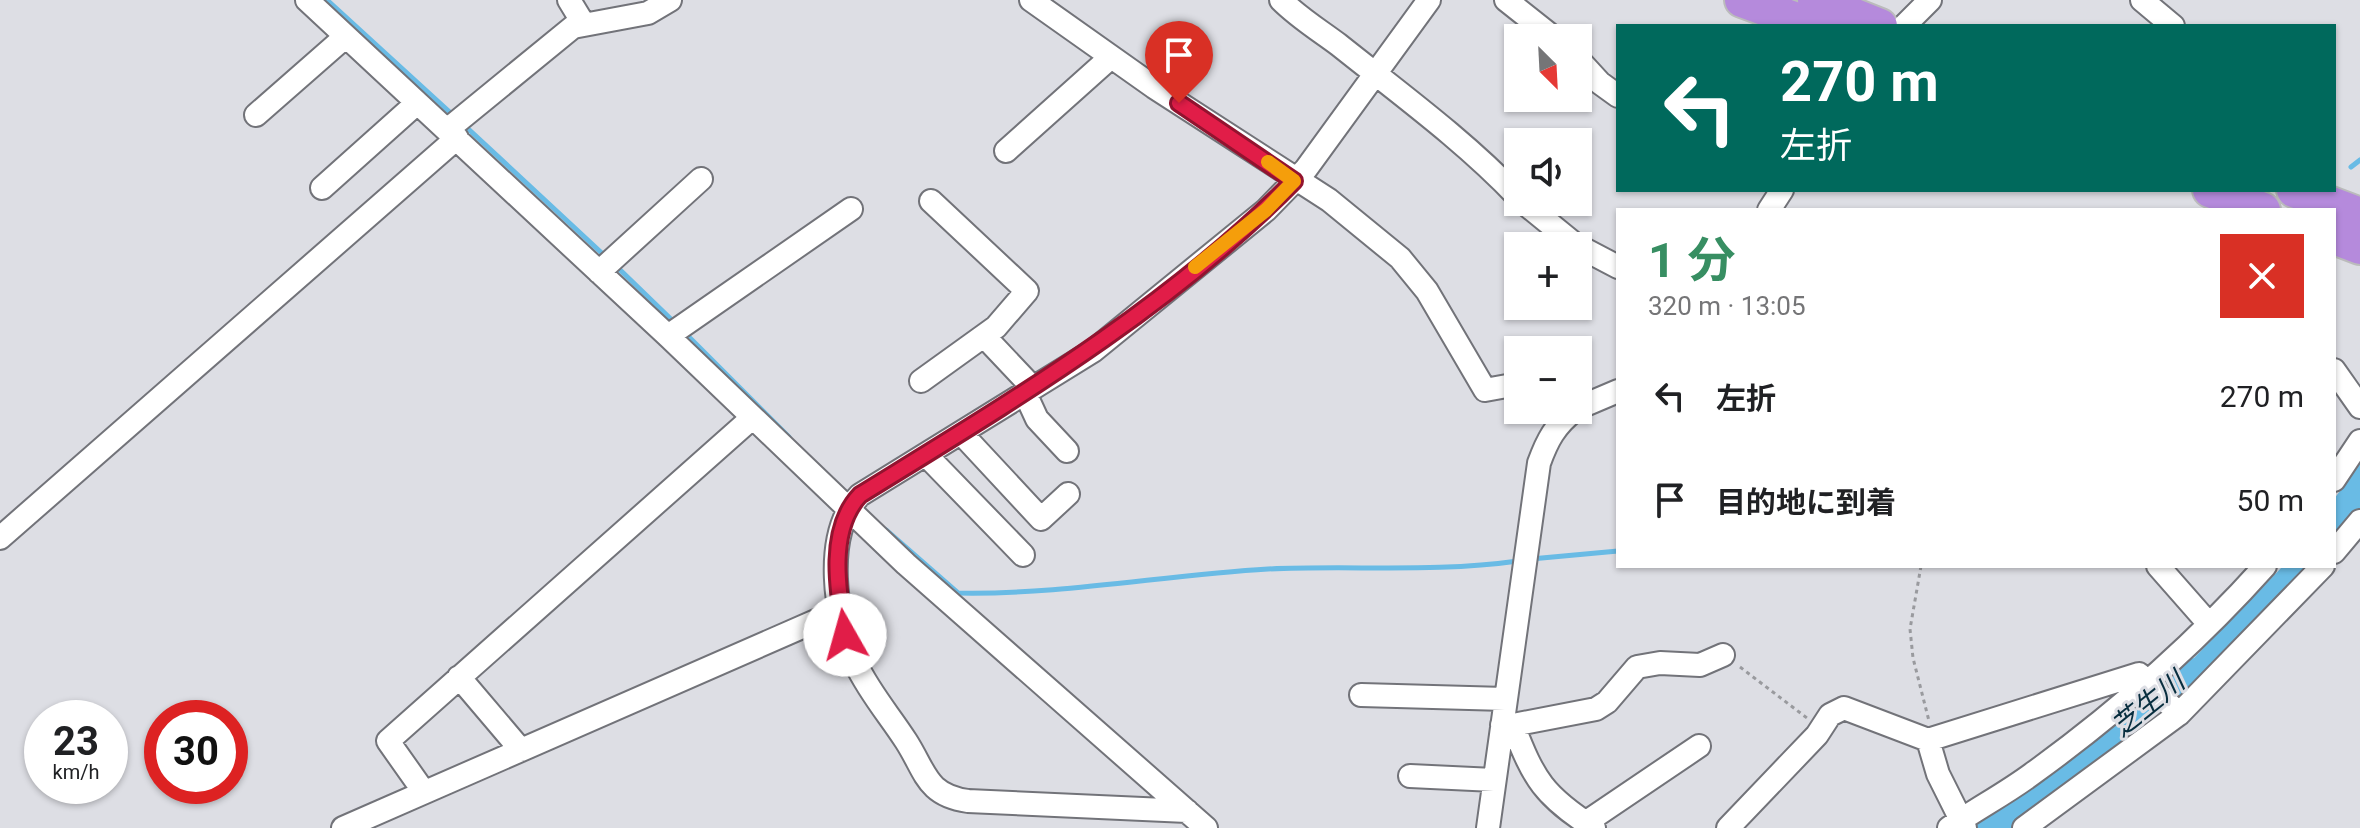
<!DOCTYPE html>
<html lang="ja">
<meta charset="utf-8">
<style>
:root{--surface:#fff;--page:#f2f2f2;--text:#202124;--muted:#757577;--accent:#378e62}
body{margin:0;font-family:Roboto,"Noto Sans JP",sans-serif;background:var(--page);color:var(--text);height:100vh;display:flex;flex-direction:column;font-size:30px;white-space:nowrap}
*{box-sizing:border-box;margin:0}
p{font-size:26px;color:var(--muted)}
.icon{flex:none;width:44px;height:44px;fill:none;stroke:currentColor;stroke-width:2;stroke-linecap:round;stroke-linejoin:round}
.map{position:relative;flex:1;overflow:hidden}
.sheet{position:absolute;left:1616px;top:208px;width:720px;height:360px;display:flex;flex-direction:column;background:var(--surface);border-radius:0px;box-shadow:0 2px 6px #0004}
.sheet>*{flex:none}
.banner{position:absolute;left:1616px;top:24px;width:720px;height:168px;border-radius:0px;box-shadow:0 2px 6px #0004;background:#00695c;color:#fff;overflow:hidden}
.needle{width:52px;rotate:156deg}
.controls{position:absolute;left:1504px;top:24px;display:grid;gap:16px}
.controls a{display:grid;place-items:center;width:88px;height:88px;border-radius:0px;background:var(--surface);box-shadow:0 2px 6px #0004;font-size:40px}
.speed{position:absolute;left:24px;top:700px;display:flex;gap:16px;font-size:40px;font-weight:700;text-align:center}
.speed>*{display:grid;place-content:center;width:104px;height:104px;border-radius:50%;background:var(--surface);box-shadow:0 2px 6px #0004;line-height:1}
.speed small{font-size:20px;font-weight:400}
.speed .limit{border:12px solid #d22;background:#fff;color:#111}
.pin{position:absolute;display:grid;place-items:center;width:68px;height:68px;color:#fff;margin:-82px -34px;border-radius:50% 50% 50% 0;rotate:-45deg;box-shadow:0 0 8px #0007}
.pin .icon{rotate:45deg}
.me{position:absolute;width:88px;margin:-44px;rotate:353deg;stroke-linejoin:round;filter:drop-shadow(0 0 6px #0008)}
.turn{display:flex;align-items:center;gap:28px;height:168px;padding:0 32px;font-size:36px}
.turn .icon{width:104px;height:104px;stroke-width:2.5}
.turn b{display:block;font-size:56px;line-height:68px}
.round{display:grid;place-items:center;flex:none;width:84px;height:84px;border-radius:0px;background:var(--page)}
.summary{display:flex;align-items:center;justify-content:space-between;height:136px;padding:0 32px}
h1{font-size:48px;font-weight:700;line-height:60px;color:var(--accent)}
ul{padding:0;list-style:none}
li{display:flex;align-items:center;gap:24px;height:104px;padding:0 32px}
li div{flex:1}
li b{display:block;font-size:30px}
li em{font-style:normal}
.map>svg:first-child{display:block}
.water{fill:#69bbe5}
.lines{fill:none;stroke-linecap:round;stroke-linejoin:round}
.stream{stroke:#69bbe5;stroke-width:5}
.minor-casing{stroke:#727379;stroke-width:26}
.highway-casing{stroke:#bbbbbc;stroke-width:38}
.path{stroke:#999a9e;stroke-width:3;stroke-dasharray:4 4;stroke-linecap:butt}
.minor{stroke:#fff;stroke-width:22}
.highway{stroke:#b58adc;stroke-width:34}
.route-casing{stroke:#92132f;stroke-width:20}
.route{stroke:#e11d48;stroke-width:14}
.slow{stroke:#f59e0b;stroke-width:14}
.labels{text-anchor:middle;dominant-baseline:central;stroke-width:6;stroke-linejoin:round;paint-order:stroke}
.water-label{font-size:28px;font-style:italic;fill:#082e3f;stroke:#dddee4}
</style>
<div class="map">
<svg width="2360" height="828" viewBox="0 0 2360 828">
<rect width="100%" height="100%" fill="#dddee4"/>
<!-- water -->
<path class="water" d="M2360,464V511L2334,541V499Z
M2283,566H2312L2202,682L2016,828H1970L2118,724L2128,710L2185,660L2194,658Z"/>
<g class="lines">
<!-- stream -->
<path class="stream" d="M327,0L454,116
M464,125L606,257
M2351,167L2360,160
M614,264L676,324
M686,334L789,437
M886,530L958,593C1062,595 1164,575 1268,569C1352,565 1434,573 1518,561
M1531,559L1618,551"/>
<!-- minor casing -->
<g class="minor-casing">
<path id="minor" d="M307,0L668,336L906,564L1206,828
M569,0L583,23
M1031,0L1154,87L1329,200L1400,258L1427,291L1485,390L1518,384
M1281,0C1299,18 1319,30 1339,45C1399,93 1465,141 1518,197
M1506,0L1554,38
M2142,0L2173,26
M1904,26L1930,0
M1578,59L1600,83L1618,96
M256,115L345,37
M447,130L573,27L648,13L670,0
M1006,151L1111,57
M322,188L417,103
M1523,202L1577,246
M1769,210L1782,190
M1578,246L1618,267
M599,272L701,179
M668,336L851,209
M984,336L1033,388
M2334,370L2360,407
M921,381L996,327L1027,291L931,201
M1025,393L1037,419L1067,451
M1578,408L1618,391
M961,433L1041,519L1068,494
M926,455L1023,555
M2334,480L2360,441
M0,538L457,138
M2334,552L2360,521
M2158,566L2209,624
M459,677L521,750
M1361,695L1505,699
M2179,714L2323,566
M1502,725H1513C1534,780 1544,796 1594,828
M1513,725L1596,709L1607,702L1637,667L1660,663L1700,665L1723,655
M1928,740L1938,774L1965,828
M1410,776L1494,780
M424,792L388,741L752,418
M1187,811L968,801C926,795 926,772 906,741C890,716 869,692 856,664C835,619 822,534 860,495L1093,351L1266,210L1306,169L1429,0
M1585,823L1699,746
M343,828L841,610
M1488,828L1539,463C1547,441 1555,425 1575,410
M1728,828L1817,735L1830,715L1844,708L1928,740L2139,674L2179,714L2024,828
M1949,828C1976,809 2005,794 2032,774C2115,714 2196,643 2265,566"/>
</g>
<!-- highway casing -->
<g class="highway-casing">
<path id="highway" d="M1742,0L1813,26
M1815,0L1880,26
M2210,190L2263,210
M2294,190L2360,215
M2334,237L2360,247"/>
</g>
<!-- path -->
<path class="path" d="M1921,566L1910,629L1913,658L1929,721
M1740,667L1807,718"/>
<!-- minor -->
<use href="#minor" class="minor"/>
<!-- highway -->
<use href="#highway" class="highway"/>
</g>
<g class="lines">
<!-- route casing -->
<g class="route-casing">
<path id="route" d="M845,635C838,592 827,530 860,495C1012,401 1168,309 1294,181L1179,103"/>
</g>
<!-- route -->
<use href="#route" class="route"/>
<!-- slow -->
<path class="slow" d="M1195,267L1266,210L1294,181L1268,162"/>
</g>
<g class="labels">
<!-- water labels -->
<g class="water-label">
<text transform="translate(2148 704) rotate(-39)">芝生川</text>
</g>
</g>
</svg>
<div class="controls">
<a><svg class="needle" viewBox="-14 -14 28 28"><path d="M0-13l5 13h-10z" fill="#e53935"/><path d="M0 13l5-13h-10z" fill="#757577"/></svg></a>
<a><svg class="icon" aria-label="sound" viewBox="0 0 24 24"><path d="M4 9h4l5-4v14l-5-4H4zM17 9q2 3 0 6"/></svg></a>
<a>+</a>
<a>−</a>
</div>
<div class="speed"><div>23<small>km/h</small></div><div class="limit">30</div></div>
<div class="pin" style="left:1179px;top:103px;background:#d93025"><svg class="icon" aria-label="arrive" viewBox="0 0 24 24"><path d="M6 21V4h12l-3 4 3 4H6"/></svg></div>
<svg class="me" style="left:845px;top:635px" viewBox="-20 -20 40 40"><circle r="19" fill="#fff"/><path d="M0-13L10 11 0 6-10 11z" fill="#e11d48"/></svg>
<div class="banner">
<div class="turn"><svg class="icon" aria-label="left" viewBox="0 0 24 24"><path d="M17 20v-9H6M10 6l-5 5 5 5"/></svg><div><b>270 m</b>左折</div></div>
</div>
<section class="sheet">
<div class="summary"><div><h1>1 分</h1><p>320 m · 13:05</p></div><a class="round" style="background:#d93025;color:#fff"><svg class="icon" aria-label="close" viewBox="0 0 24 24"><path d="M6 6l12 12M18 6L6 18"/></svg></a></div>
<ul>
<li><svg class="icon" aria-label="left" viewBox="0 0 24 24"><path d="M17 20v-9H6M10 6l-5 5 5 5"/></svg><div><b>左折</b></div><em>270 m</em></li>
<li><svg class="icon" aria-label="arrive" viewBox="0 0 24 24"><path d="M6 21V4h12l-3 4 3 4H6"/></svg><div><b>目的地に到着</b></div><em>50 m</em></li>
</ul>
</section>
</div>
